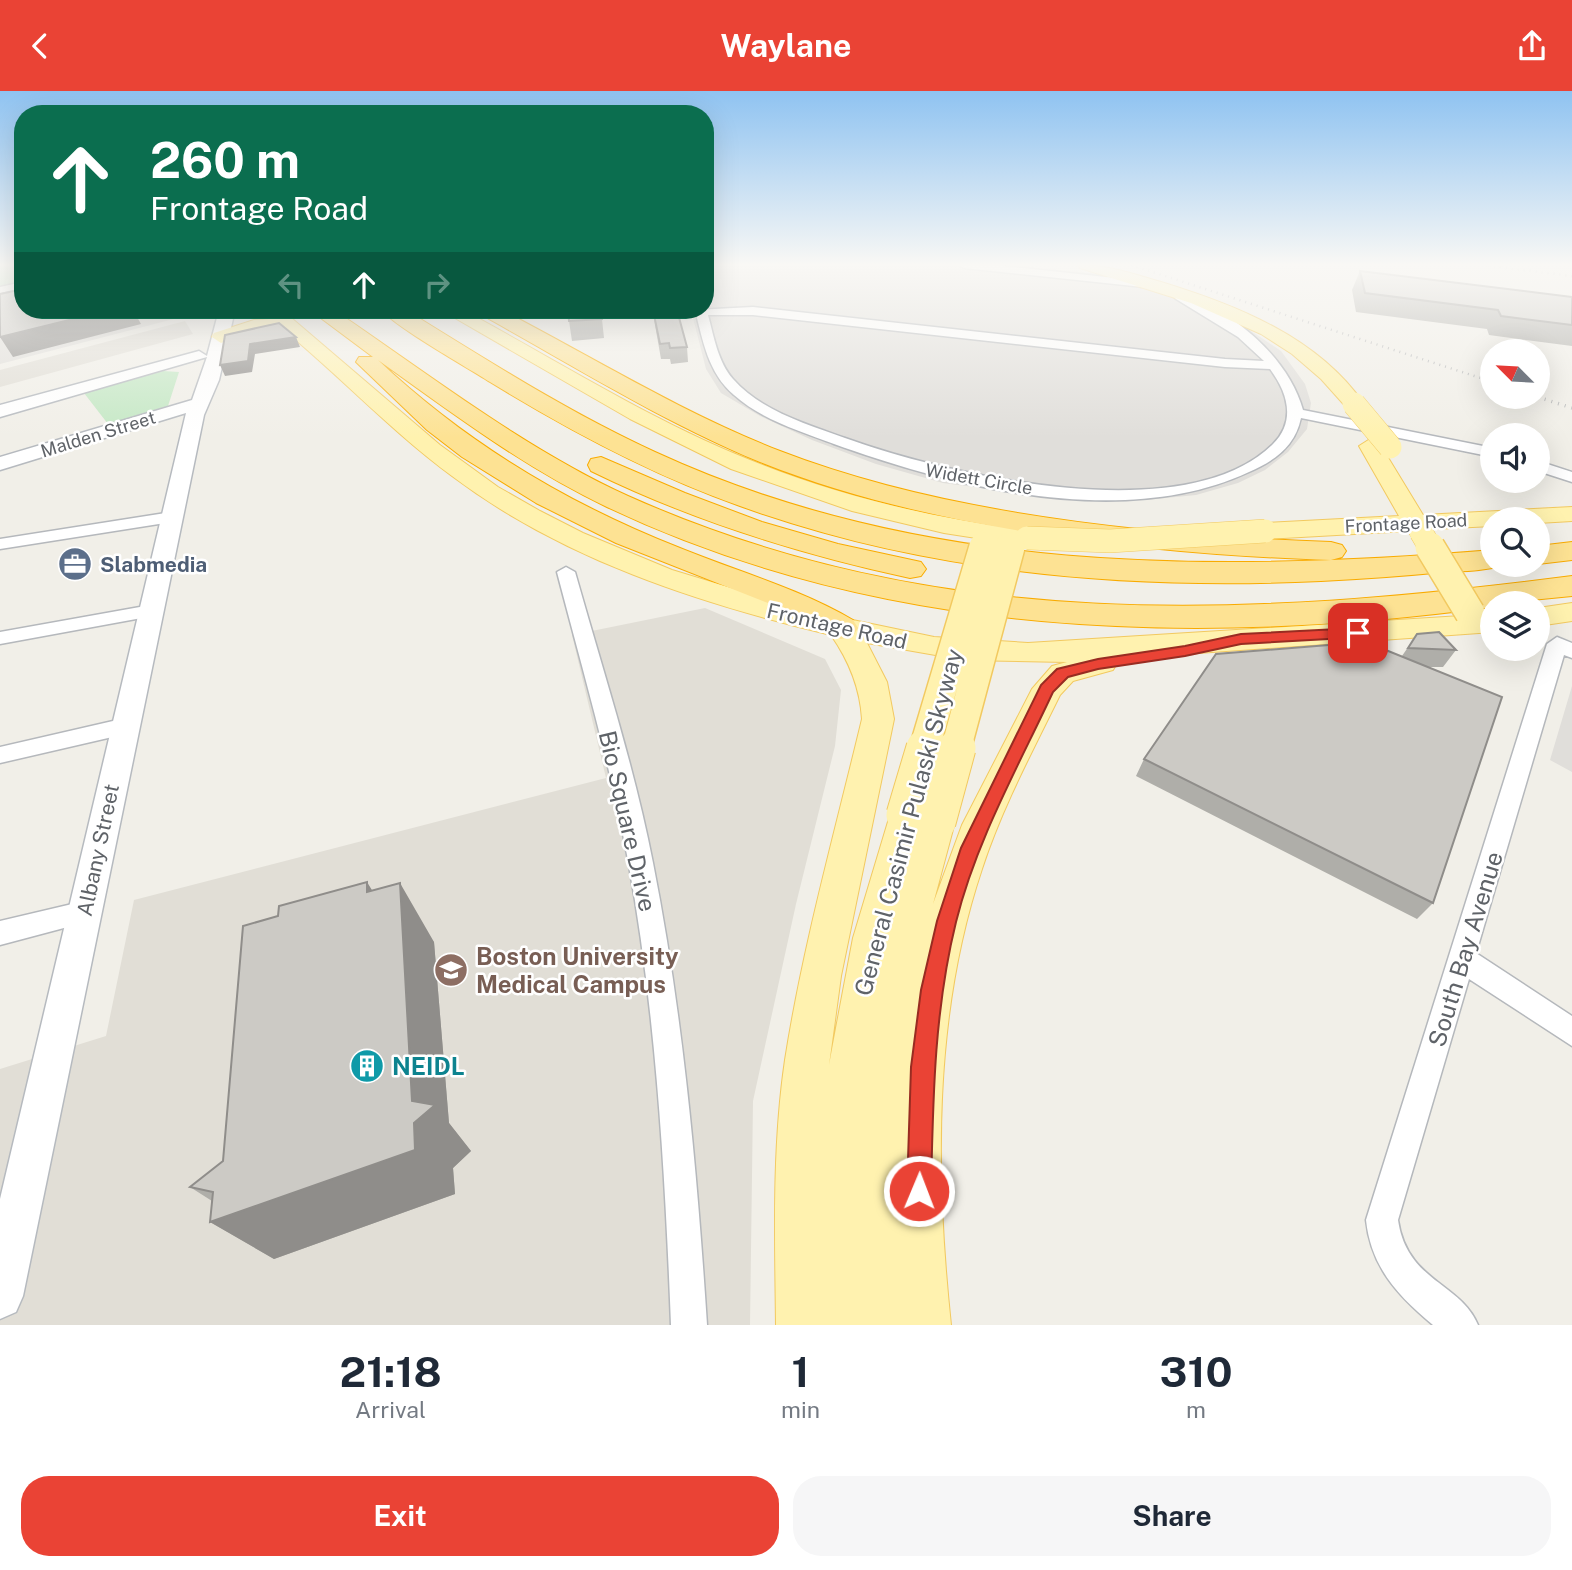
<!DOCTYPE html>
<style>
:root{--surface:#fff;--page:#f6f6f7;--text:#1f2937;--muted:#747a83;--accent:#ea4335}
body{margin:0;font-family:"Public Sans",sans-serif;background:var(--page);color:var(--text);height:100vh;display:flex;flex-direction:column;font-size:26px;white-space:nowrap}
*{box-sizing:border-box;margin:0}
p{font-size:23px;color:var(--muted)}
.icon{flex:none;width:38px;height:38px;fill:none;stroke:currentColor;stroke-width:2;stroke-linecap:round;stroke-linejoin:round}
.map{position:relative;height:1234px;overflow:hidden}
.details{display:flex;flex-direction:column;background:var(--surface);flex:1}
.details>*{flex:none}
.guide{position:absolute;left:14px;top:14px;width:700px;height:214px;border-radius:28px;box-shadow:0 7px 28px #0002;background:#0b6e4f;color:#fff;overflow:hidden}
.needle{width:46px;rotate:294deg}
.controls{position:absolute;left:1480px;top:248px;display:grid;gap:14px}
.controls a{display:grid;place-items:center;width:70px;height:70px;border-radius:50%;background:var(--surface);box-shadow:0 7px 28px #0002;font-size:35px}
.pin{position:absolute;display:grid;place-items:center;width:60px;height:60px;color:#fff;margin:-30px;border-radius:14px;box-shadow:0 4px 10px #0006}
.me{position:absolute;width:77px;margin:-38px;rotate:1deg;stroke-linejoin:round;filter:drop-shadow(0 0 5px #0008)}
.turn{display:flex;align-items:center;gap:24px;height:147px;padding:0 21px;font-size:32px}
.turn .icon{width:91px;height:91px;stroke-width:2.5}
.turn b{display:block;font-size:49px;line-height:60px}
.lanes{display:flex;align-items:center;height:66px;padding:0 21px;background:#0003;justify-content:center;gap:35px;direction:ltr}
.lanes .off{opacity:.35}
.eta{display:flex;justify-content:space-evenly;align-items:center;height:119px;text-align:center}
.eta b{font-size:42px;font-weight:700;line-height:49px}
.action{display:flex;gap:14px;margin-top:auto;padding:14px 21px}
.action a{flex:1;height:80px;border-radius:28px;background:var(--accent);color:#fff;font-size:28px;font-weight:700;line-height:80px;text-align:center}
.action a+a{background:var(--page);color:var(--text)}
header{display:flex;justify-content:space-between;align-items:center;height:91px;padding:0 21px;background:var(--accent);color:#fff;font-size:32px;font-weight:700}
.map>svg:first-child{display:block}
.industrial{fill:#e0deda}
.education{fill:#e1ded6}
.green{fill:#c5e8c5}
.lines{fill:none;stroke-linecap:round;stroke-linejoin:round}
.street-casing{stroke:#b5b8bc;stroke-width:3}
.secondary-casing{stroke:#b6babf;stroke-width:3}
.primary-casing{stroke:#f2c960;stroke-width:2}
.highway-casing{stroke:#f9ab00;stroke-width:2}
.street{fill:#fff;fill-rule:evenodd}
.secondary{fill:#fff;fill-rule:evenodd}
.primary{fill:#fff2af;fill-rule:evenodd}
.highway{fill:#fde293;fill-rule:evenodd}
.rail-far1{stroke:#b6b7b8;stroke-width:2.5;stroke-dasharray:1 5;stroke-linecap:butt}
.rail{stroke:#b6b7b8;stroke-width:3.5;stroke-dasharray:1 6;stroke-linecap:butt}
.primary-bridge-far2-casing{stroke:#f2c960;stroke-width:24;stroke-linecap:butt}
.primary-bridge-far1-casing{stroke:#f2c960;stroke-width:32;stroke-linecap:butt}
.primary-bridge-casing{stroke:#f2c960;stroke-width:39;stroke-linecap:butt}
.primary-bridge-far2{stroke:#fff2af;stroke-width:23}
.primary-bridge-far1{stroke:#fff2af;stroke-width:29}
.primary-bridge{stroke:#fff2af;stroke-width:37}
.wall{fill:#afaea9}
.shaded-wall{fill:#8f8d8a}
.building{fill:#cccac5;stroke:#8f8d8a;stroke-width:2}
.route{fill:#ea4335;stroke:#982c22;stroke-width:2}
.labels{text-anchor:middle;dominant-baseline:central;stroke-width:5;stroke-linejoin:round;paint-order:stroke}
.far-street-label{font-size:18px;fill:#5f6368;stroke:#fff}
.service-label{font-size:21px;font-weight:bold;fill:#4e5e75;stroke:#fff;text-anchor:start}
.street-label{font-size:21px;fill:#5f6368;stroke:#fff}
.near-street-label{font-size:24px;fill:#5f6368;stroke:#fff}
.near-education-label{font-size:24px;font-weight:bold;fill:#785e54;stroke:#fff;text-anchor:start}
.near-culture-label{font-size:24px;font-weight:bold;fill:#0d838f;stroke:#fff;text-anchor:start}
</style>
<header><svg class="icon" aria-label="back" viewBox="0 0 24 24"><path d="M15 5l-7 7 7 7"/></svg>Waylane<svg class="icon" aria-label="share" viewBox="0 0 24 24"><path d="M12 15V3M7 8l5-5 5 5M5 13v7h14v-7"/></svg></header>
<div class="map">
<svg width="1572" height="1234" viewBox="0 0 1572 1234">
<rect width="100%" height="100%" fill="#f1efe8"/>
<!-- industrial -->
<path class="industrial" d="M705,174H1007L1143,187L1229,225L1281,260L1305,293L1311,312L1307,338L1288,361L1265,379L1238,392L1196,404L1145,409H1079L943,392L876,373L812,349L760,325L721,302L706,278L691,219H705Z
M23,197V219H193V223L0,273V202Z
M1572,595V681L1550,669Z"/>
<!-- education -->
<path class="education" d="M185,230L193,243L0,296V279Z
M705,517L825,568L841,599L835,655L796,813L753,1010L750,1234H0V978L106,945L134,809L606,687L572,544Z"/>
<!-- green -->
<path class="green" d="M0,174H23V191L0,196Z
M163,280L179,281L168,315L108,333L84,302Z"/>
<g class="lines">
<!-- street casing -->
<g class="street-casing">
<path id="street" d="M959,174H995L1143,190L1149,193L1143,196L964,177Z
M23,191V197L0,202V196Z
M1180,203C1233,219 1288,266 1303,319L1493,357V366L1301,327C1295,356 1274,370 1249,381C1125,439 956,397 834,353C800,340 762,329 734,304C708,282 703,250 695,219L753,216L1225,268L1264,270L1238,246L1176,208L1174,206ZM708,224H753L1225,276L1270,278C1288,302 1296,330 1273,353C1185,440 948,384 845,347C806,333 761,320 733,288C718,271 714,246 708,224Z
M1538,370L1572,381V391L1538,380Z
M172,421L178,422V430L0,458V448Z
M566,476L575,481C602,577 634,674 653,772C683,924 697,1079 707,1234H671C665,1079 656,922 628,769C610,672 582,577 557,481Z
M151,514L158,516L160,520L158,524L0,553V541Z
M1557,546L1572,552V567L1564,564L1476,862L1572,925V955L1469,888L1398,1129C1407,1191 1460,1191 1478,1234H1433C1398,1205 1371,1176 1366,1129L1547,553Z
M126,627L134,629L137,635L134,641L0,672V656Z
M85,810L94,813L98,821L94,829L0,854V830Z"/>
</g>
<!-- secondary casing -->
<g class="secondary-casing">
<path id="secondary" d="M219,219H235L219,289L204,324L23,1205L16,1221L0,1228V1108L186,322L0,379V366L192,309L207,266L0,326V314L199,260L207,265Z"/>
</g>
<!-- primary casing -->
<g class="primary-casing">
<path id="primary" d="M1078,174C1108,174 1133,183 1161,191C1236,214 1318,246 1364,313L1354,319L1347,317L1321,288L1292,263L1261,243L1191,212L1080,177Z
M262,219H282L440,354L498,396L540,420L583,442L672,479L800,518L934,546L1028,552L1493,523V541L1114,568L1117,572L1113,579L1073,590L1060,604C1032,661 1002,717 982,778C933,924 935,1083 951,1234H776C775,1146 772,1057 785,969C803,854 835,741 862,628C860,596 849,570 831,544C698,512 562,468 452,385C392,341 341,286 284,239H256L221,252L212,246L214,242L254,229L271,228ZM867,552L964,569L1067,571L1052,575L1032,598L962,734L933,813L955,731L950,721L937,717L924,721L922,725L917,714L905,710L893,714L853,847L829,974L841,885L894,628L887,591Z
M441,219H463C558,270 650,329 750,369C839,405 931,427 1027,439L1036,442L1040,447L1036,452L1027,455L944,442L852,420L731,378L630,328Z
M1370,348L1378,350L1423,424L1572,416V430L1538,432V429H1493V435L1432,438L1430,446H1412L1408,440L1265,448L1256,445L1252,440L1256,435L1265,432L1399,425L1359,355Z
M1572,512V530L1538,535V517Z"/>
</g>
<!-- highway casing -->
<g class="highway-casing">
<path id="highway" d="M310,219H334C429,283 523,357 628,405C938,543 1244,527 1572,485V505L1493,513V516C1194,556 883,547 607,416C525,377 452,322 378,269C467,353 568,413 680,457C739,481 798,497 853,529L858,537L853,545L841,548L768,512L616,452L536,412L462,366L427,339L356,271L359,266H373Z
M382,219H406C487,269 568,321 655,361C919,483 1209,482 1493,459V474H1504C1485,480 1465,480 1445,481C1404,485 1362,488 1321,490C1126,499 925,482 740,415C652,384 570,340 490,291C470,278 392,234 382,219Z
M477,219H502C594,267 683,322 780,360C945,424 1155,445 1331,451L1342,454L1346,460L1342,466L1331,469C1150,463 929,439 760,371C663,331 572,274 480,223Z
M601,366L685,402L762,431L838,453L921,471L926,478L921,485L910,487C799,463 693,430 591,380L588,374L591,368Z
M1572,451V469L1538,473V455Z"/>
</g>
<!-- street -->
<use href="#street" class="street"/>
<!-- secondary -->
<use href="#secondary" class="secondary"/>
<!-- primary -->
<use href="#primary" class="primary"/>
<!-- highway -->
<use href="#highway" class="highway"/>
<!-- rail-far1 -->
<path class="rail-far1" d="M1131,174L1493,291
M1482,174L1572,185"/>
<!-- rail -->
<path class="rail" d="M1538,306L1572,317"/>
<!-- primary-bridge-far2 casing -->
<g class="primary-bridge-far2-casing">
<path id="primary-bridge-far2" d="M1354,313L1390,356
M1421,441L1431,458
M1027,447L1110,450L1265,440
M984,458L986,450
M1010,458L1011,454"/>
</g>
<!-- primary-bridge-far1 casing -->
<g class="primary-bridge-far1-casing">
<path id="primary-bridge-far1" d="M1430,456L1470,522
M924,658L984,456
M956,658L1010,456"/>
</g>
<!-- primary-bridge casing -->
<g class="primary-bridge-casing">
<path id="primary-bridge" d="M905,724L925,657
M937,731L957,657"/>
</g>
<!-- primary-bridge-far2 -->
<use href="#primary-bridge-far2" class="primary-bridge-far2"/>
<!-- primary-bridge-far1 -->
<use href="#primary-bridge-far1" class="primary-bridge-far1"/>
<!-- primary-bridge -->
<use href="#primary-bridge" class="primary-bridge"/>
</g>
<!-- wall -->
<path class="wall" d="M1360,180L1572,206V255L1489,244L1487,238L1356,221L1352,199Z
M568,219H601L604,247L572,250L569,230Z
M653,219L687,256L688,271L671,273L670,268H661L655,234Z
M1417,543L1456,559L1443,576H1428L1433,812L1417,828L1136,685L1144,668L1402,565Z
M372,799L434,851L449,1032L471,1060L453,1077L455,1103L274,1168L210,1131L212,1110L190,1096L223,1070L278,825Z"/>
<!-- shaded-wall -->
<path class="shaded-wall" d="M110,219H133L141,233L13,266L0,246Z
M296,246L300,256L255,263L252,281L225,285L220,274L250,253Z
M367,791L403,850L400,792L434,851L449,1032L471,1060L453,1077L455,1103L274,1168L210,1131L412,1010L367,801Z"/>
<!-- building -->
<path class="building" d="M1360,180L1572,206V234L1501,225L1498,219L1365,202Z
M23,198V219H110L0,246V203Z
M568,219H601L602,228L569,230Z
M653,219H677L687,256L670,257L669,252L660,253Z
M279,232L296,246L250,253L248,270L220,274L225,244Z
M1439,541L1456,559L1408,557L1417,543Z
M1366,551L1502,606L1433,812L1144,668L1216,563Z
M367,791V801L400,792L412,1010L435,1014L414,1032L415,1059L210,1131L213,1101L190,1096L223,1070L243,835L278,825L279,815Z"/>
<!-- sky -->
<linearGradient id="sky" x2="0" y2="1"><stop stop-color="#8fc3f1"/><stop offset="0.5" stop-color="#f9f8f5"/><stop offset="1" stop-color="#f9f8f5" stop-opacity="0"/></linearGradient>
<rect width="1572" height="347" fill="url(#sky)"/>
<!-- route -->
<path class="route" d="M1358,537L1364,539V546L1241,553L1185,565L1098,578L1068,586L1053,601C1018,676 976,750 956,831C934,920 933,1009 931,1100L927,1109L919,1112L910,1109L907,1100L911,976L921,899L937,830L961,757L1041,594L1057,578L1098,568L1185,555L1241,543Z"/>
<!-- icons -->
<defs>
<g id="office-disc" transform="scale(1.75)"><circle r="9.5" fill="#5c6f8a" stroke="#fff"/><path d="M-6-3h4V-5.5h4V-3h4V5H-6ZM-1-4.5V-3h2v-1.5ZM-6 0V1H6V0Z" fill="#fff"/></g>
<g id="university-disc" transform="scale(1.75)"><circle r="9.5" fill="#8d6e63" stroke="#fff"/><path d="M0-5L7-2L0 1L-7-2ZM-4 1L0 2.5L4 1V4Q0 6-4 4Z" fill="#fff"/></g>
<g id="building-disc" transform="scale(1.75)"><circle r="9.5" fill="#0f9aa8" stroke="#fff"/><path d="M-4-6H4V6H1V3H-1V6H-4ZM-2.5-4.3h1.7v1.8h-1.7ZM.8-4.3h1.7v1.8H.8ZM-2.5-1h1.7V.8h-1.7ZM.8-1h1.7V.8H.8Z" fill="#fff"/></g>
</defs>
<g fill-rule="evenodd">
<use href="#office-disc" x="75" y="473"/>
<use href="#university-disc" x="451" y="879"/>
<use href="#building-disc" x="367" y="975"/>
</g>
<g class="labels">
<!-- far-street labels -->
<g class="far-street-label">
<text transform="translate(98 343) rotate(-17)">Malden Street</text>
<text transform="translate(979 388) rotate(10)">Widett Circle</text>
<text transform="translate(1406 432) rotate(-3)">Frontage Road</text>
</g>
<!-- service labels -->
<g class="service-label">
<text x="100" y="473">Slabmedia</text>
</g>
<!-- street labels -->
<g class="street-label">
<text transform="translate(837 535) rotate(13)">Frontage Road</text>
<text transform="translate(98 759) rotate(-78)">Albany Street</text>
</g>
<!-- near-street labels -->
<g class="near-street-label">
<text transform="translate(628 730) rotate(77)">Bio Square Drive</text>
<text transform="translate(908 731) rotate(-75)">General Casimir Pulaski Skyway</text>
<text transform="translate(1465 858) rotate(-73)">South Bay Avenue</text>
</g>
<!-- near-education labels -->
<g class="near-education-label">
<text x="476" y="865">Boston University<tspan x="476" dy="28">Medical Campus</tspan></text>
</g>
<!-- near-culture labels -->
<g class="near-culture-label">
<text x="392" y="975">NEIDL</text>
</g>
</g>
</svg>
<div class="controls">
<a><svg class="needle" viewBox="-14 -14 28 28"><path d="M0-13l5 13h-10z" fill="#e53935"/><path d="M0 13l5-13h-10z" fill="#747a83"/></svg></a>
<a><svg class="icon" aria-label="sound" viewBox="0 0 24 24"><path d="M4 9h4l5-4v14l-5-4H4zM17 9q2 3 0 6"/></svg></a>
<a><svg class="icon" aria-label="search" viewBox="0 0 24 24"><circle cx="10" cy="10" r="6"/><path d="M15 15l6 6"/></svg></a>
<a><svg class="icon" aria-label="layers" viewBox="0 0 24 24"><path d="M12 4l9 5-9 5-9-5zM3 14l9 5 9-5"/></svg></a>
</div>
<div class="pin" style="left:1358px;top:542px;background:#d93025"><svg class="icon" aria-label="arrive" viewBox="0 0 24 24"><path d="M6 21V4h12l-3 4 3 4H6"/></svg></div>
<svg class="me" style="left:919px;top:1100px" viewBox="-20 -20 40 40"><circle r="17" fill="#ea4335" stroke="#fff" stroke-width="3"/><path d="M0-11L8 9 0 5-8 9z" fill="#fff"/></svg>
<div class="guide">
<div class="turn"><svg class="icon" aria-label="ahead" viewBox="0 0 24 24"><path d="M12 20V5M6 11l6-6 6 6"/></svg><div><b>260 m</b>Frontage Road</div></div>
<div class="lanes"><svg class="icon off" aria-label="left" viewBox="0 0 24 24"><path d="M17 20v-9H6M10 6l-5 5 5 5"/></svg><svg class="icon" aria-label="ahead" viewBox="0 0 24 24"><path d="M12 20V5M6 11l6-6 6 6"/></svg><svg class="icon off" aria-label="right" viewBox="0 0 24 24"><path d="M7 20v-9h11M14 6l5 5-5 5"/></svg></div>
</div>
</div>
<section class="details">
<div class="eta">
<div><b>21:18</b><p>Arrival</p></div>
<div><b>1</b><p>min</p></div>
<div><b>310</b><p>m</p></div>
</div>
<div class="action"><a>Exit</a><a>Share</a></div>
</section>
